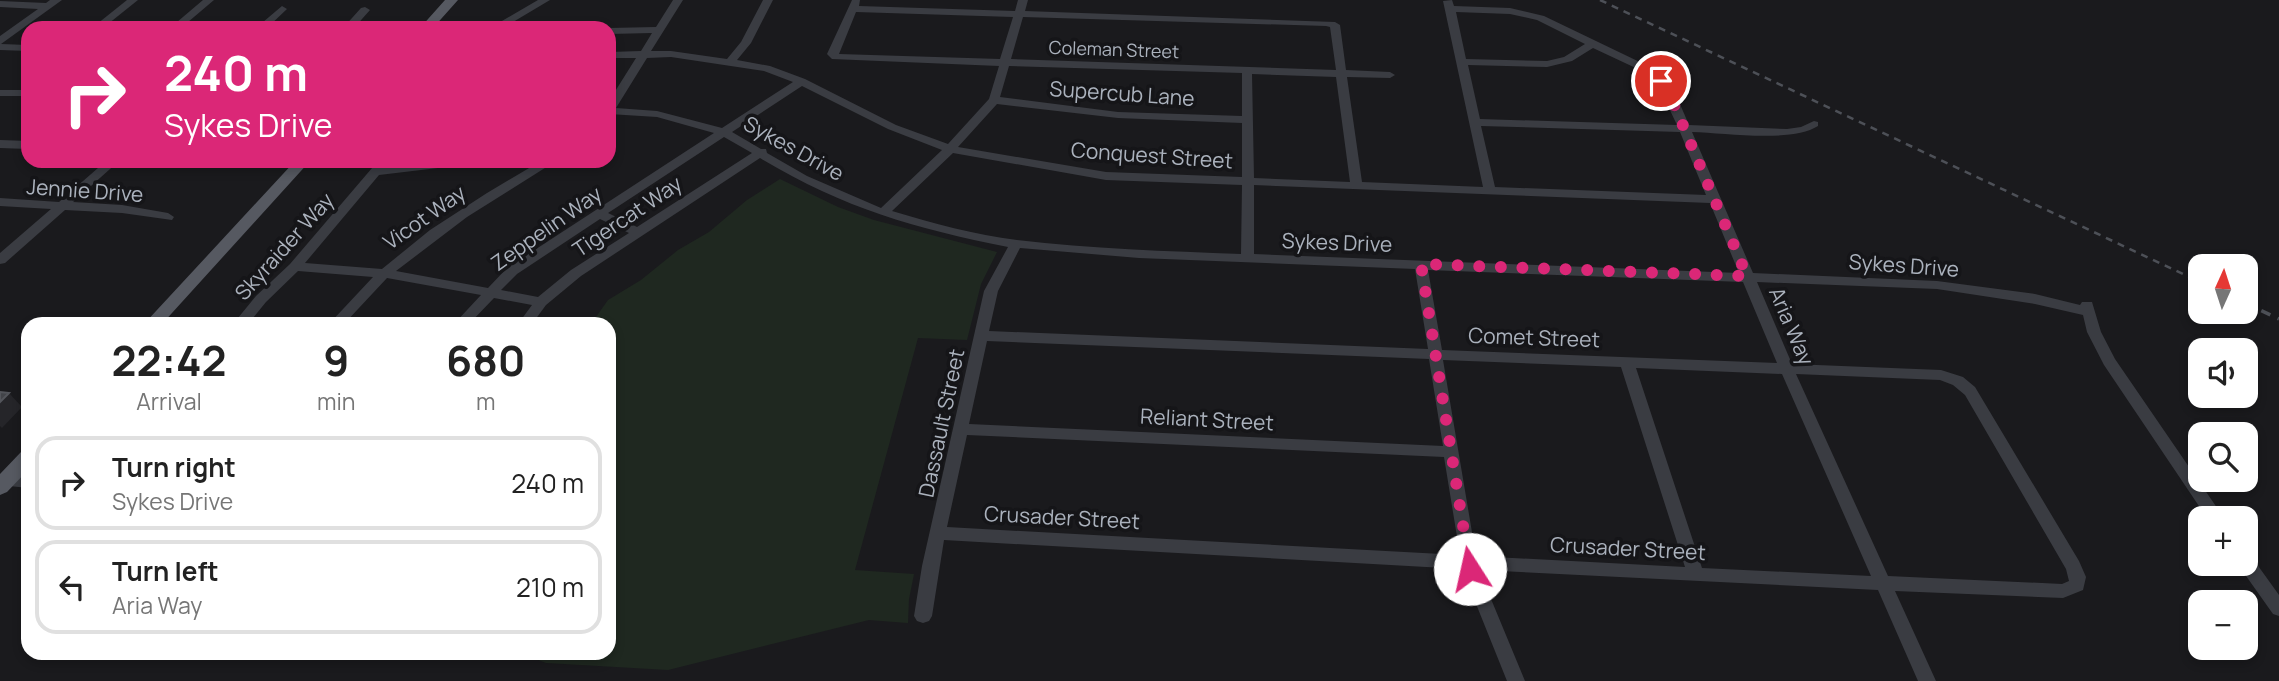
<!DOCTYPE html>
<meta charset="utf-8">
<style>
:root{--surface:#fff;--page:#f2f2f2;--text:#222;--muted:#767676;--line:#e0e0e0}
body{margin:0;font-family:Manrope,sans-serif;background:var(--page);color:var(--text);height:100vh;display:flex;flex-direction:column;font-size:26px;white-space:nowrap}
*{box-sizing:border-box;margin:0}
p{font-size:23px;color:var(--muted)}
.icon{flex:none;width:38px;height:38px;fill:none;stroke:currentColor;stroke-width:2;stroke-linecap:round;stroke-linejoin:round}
.map{position:relative;flex:1;overflow:hidden}
.panel{position:absolute;left:21px;top:317px;width:595px;height:343px;display:flex;flex-direction:column;background:var(--surface);border-radius:21px;box-shadow:0 4px 10px #0003}
.panel>*{flex:none}
.top-card{position:absolute;left:21px;top:21px;width:595px;height:147px;border-radius:21px;box-shadow:0 4px 10px #0003;background:#db2777;color:#fff;overflow:hidden}
.needle{width:46px;rotate:3deg}
.controls{position:absolute;left:2188px;top:254px;display:grid;gap:14px}
.controls a{display:grid;place-items:center;width:70px;height:70px;border-radius:14px;background:var(--surface);box-shadow:0 4px 10px #0003;font-size:35px}
.pin{position:absolute;display:grid;place-items:center;width:60px;height:60px;color:#fff;margin:-30px;border:4px solid #fff;border-radius:50%;box-shadow:0 2px 7px #0007}
.me{position:absolute;width:77px;margin:-38px;rotate:350deg;stroke-linejoin:round;filter:drop-shadow(0 0 5px #0008)}
.turn{display:flex;align-items:center;gap:24px;height:147px;padding:0 28px;font-size:32px}
.turn .icon{width:91px;height:91px;stroke-width:2.5}
.turn b{display:block;font-size:49px;line-height:60px}
.eta{display:flex;justify-content:space-evenly;align-items:center;height:119px;text-align:center}
.eta b{font-size:42px;font-weight:700;line-height:49px}
ul{padding:0;list-style:none}
li{display:flex;align-items:center;gap:21px;height:94px;margin:0 14px 10px;padding:0 14px;border:4px solid var(--line);border-radius:21px}
li div{flex:1}
li b{display:block;font-size:26px}
li em{font-style:normal}
.map>svg:first-child{display:block}
.green{fill:#1f2820}
.lines{fill:none;stroke-linecap:round;stroke-linejoin:round}
.minor{fill:#3a3c42;fill-rule:evenodd}
.major{fill:#565961;fill-rule:evenodd}
.rail-far1{stroke:#4d5057;stroke-width:2.5;stroke-dasharray:7 6;stroke-linecap:butt}
.rail{stroke:#4d5057;stroke-width:3.5;stroke-dasharray:10 8;stroke-linecap:butt}
.shaded-wall{fill:#252529}
.building{fill:#424449;stroke:#53555b;stroke-width:2}
.route{stroke:#db2777;stroke-width:12;stroke-dasharray:0 21.6}
.labels{text-anchor:middle;dominant-baseline:central;stroke-width:7;stroke-linejoin:round;paint-order:stroke}
.far-street-label{font-size:18px;fill:#abb2bd;stroke:#151518}
.street-label{font-size:21px;fill:#abb2bd;stroke:#151518}
</style>
<div class="map">
<svg width="2279" height="681" viewBox="0 0 2279 681">
<rect width="100%" height="100%" fill="#1a1a1d"/>
<!-- green -->
<path class="green" d="M780,179L838,207L874,220L997,252L981,284L967,340L918,338L855,570L914,574L909,599L908,623L869,620L668,670L546,663L521,653H609V324H591L608,300L641,280L678,250L709,232L747,200Z"/>
<g class="lines">
<!-- minor -->
<path class="minor" d="M50,0H62L1,44L28,45V51L0,50V36L38,9L0,7V1L46,3Z
M127,0H138L103,28H92Z
M203,0H214L181,28H170Z
M538,0H550L503,28H490Z
M673,0H683L651,51H671L727,59L741,42L763,0H773L751,43L737,60L770,66L805,79L896,125L948,144L989,99L999,66L832,59L827,54L852,0H860L859,6L1015,11L1018,0H1028L1025,11L1335,22L1340,25L1346,70L1390,72L1395,75L1390,78L1347,77L1362,182L1483,187L1443,1L1452,0L1454,6L1510,8L1544,16L1648,66L1666,81L1676,95L1689,125L1787,129L1801,127L1814,121L1818,122V126C1791,143 1725,133 1692,132L1753,273L1937,281L2035,294L2080,305L2082,302H2092L2101,332L2115,359L2224,518H2207L2104,365L2087,332L2083,315L2035,304L1937,289L1757,282L1792,364L1941,370L1963,377L1975,387L2079,561L2086,577L2083,590L2063,598L1895,591L1936,681H1918L1878,590L1479,570L1525,681H1507L1462,569L944,540L932,616L929,621L923,623L917,621L914,616L922,566L984,291L1008,247C914,228 843,208 760,158L581,276L546,305L532,324H518L532,305L494,298L469,324H454L481,295L387,278L344,324H329L373,277L298,271L266,302L248,324H233L256,296L290,264L378,161H390L385,167L434,161H469L463,165L379,175L305,263L382,269L430,230L487,193L541,161H556L467,217L396,271L488,288L507,268L714,133L657,117L609,114V101L636,58H609V52L641,51L652,33L609,34V28L656,27ZM856,12L1013,17L1000,59L839,54ZM1456,12L1510,14L1537,20L1585,44L1564,57L1547,61L1466,59ZM1023,17L1326,26L1330,27L1336,70L1011,59ZM1593,48L1640,70L1657,83L1677,125L1480,119L1468,65L1547,67L1572,61ZM671,57L764,71L793,82L722,128L657,111L616,108L647,58ZM1009,66L1242,73V116L1118,112L1000,97ZM1252,74L1336,77L1350,182L1254,178ZM802,86L888,129L942,150L881,208L807,176L767,153L766,149H761L732,132ZM997,104L1118,118L1242,123V177L1106,172L958,147ZM1481,126L1680,132L1706,195L1495,187ZM724,137L752,153L637,227L608,213ZM953,153L1106,180L1242,185L1241,254C1167,251 1091,249 1017,240C975,235 933,223 892,211ZM1254,185L1710,203L1739,273L1254,254ZM600,219L629,233L571,270L538,297L501,290L517,274ZM1020,248L1139,258L1415,269L1428,349L989,331L998,291ZM1428,270L1743,282L1777,363L1442,350ZM987,341L1429,359L1443,446L969,424ZM1443,360L1621,367L1685,567L1476,556ZM1636,368L1782,374L1871,576L1702,568ZM1796,374L1940,380L1953,385L1965,395L2066,569L2069,581L2062,584L1888,576ZM967,435L1444,457L1460,555L947,527Z
M282,6L287,9L267,28H256Z
M365,7L370,10L354,28H343L361,8Z
M0,90H28V96H0Z
M0,140L28,141V149L0,148Z
M106,161H119L73,202L122,205L168,213L174,217L172,220L122,213L65,210L5,263L0,264V253L51,209L0,206V198L59,202Z
M5,475L28,476V488L0,485V477Z
M2245,554L2251,556L2279,595V616L2273,614L2239,566L2238,564H2245Z"/>
<!-- major -->
<path class="major" d="M445,0H458L433,28H420Z
M295,161H310L162,324H144Z
M28,450V470L7,492L0,495V474L21,452Z"/>
<!-- rail-far1 -->
<path class="rail-far1" d="M1600,0L2200,282"/>
<!-- rail -->
<path class="rail" d="M2245,303L2279,319"/>
</g>
<!-- shaded-wall -->
<path class="shaded-wall" d="M9,393L22,407L2,428L0,426V402Z"/>
<!-- building -->
<path class="building" d="M0,392L9,393L0,402Z"/>
<g class="lines">
<!-- route -->
<path class="route" d="M1470,569L1421,264L1747,276L1670,95L1661,81"/>
</g>
<g class="labels">
<!-- far-street labels -->
<g class="far-street-label">
<text transform="translate(1114 49) rotate(2)">Coleman Street</text>
</g>
<!-- street labels -->
<g class="street-label">
<text transform="translate(1122 93) rotate(4)">Supercub Lane</text>
<text transform="translate(794 148) rotate(29)">Sykes Drive</text>
<text transform="translate(1152 155) rotate(4)">Conquest Street</text>
<text transform="translate(85 190) rotate(4)">Jennie Drive</text>
<text transform="translate(627 216) rotate(-34)">Tigercat Way</text>
<text transform="translate(424 217) rotate(-35)">Vicot Way</text>
<text transform="translate(546 228) rotate(-35)">Zeppelin Way</text>
<text transform="translate(1337 242) rotate(2)">Sykes Drive</text>
<text transform="translate(284 246) rotate(-48)">Skyraider Way</text>
<text transform="translate(1904 265) rotate(4)">Sykes Drive</text>
<text transform="translate(1792 326) rotate(67)">Aria Way</text>
<text transform="translate(1534 337) rotate(2)">Comet Street</text>
<text transform="translate(1207 419) rotate(3)">Reliant Street</text>
<text transform="translate(941 423) rotate(-78)">Dassault Street</text>
<text transform="translate(1062 517) rotate(3)">Crusader Street</text>
<text transform="translate(1628 548) rotate(3)">Crusader Street</text>
</g>
</g>
</svg>
<div class="controls">
<a><svg class="needle" viewBox="-14 -14 28 28"><path d="M0-13l5 13h-10z" fill="#e53935"/><path d="M0 13l5-13h-10z" fill="#767676"/></svg></a>
<a><svg class="icon" aria-label="sound" viewBox="0 0 24 24"><path d="M4 9h4l5-4v14l-5-4H4zM17 9q2 3 0 6"/></svg></a>
<a><svg class="icon" aria-label="search" viewBox="0 0 24 24"><circle cx="10" cy="10" r="6"/><path d="M15 15l6 6"/></svg></a>
<a>+</a>
<a>−</a>
</div>
<div class="pin" style="left:1661px;top:81px;background:#d93025"><svg class="icon" aria-label="arrive" viewBox="0 0 24 24"><path d="M6 21V4h12l-3 4 3 4H6"/></svg></div>
<svg class="me" style="left:1470px;top:569px" viewBox="-20 -20 40 40"><circle r="19" fill="#fff"/><path d="M0-13L10 11 0 6-10 11z" fill="#db2777"/></svg>
<div class="top-card">
<div class="turn"><svg class="icon" aria-label="right" viewBox="0 0 24 24"><path d="M7 20v-9h11M14 6l5 5-5 5"/></svg><div><b>240 m</b>Sykes Drive</div></div>
</div>
<section class="panel">
<div class="eta">
<div><b>22:42</b><p>Arrival</p></div>
<div><b>9</b><p>min</p></div>
<div><b>680</b><p>m</p></div>
</div>
<ul>
<li><svg class="icon" aria-label="right" viewBox="0 0 24 24"><path d="M7 20v-9h11M14 6l5 5-5 5"/></svg><div><b>Turn right</b><p>Sykes Drive</p></div><em>240 m</em></li>
<li><svg class="icon" aria-label="left" viewBox="0 0 24 24"><path d="M17 20v-9H6M10 6l-5 5 5 5"/></svg><div><b>Turn left</b><p>Aria Way</p></div><em>210 m</em></li>
</ul>
</section>
</div>
